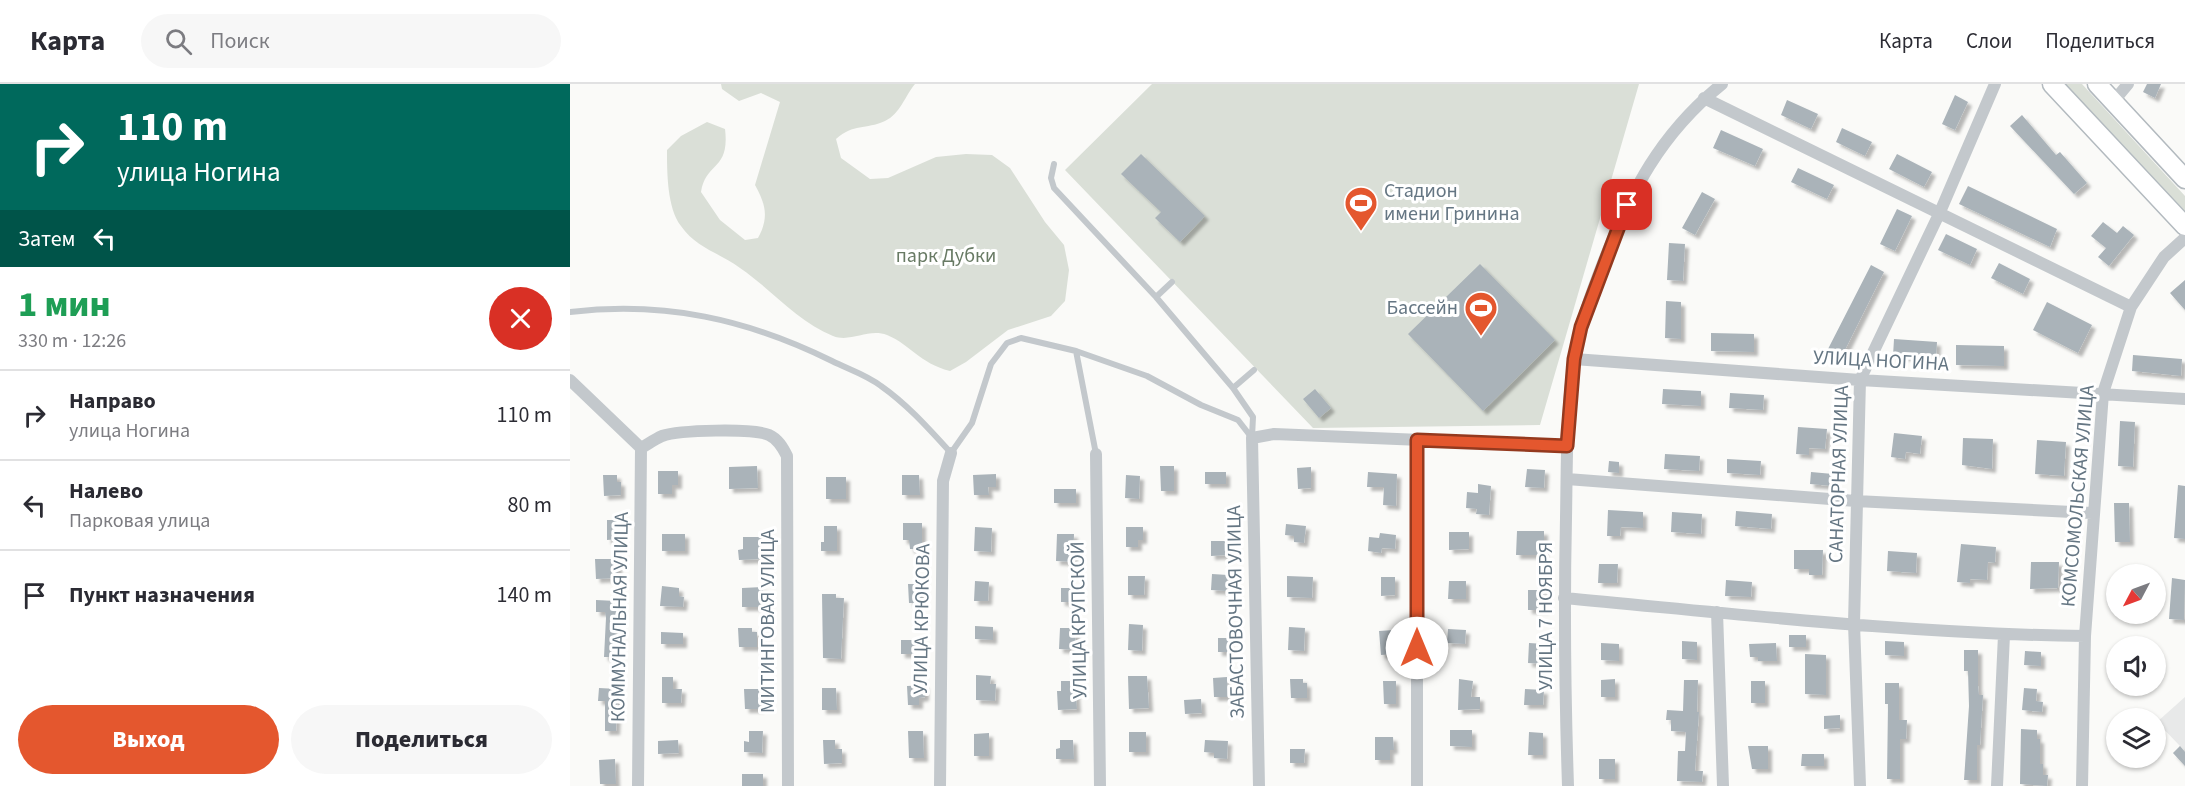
<!DOCTYPE html>
<html lang="ru">
<meta charset="utf-8">
<style>
:root{--surface:#fff;--page:#f7f7f7;--text:#2b2b33;--muted:#7c7c81;--line:#e1e1e2;--accent:#e4572e}
body{margin:0;font-family:"Source Sans 3",sans-serif;background:var(--page);color:var(--text);height:100vh;display:flex;flex-direction:column;font-size:22px;white-space:nowrap}
*{box-sizing:border-box;margin:0}
p{font-size:20px;color:var(--muted)}
.icon{flex:none;width:33px;height:33px;fill:none;stroke:currentColor;stroke-width:2;stroke-linecap:round;stroke-linejoin:round}
.map{position:relative;flex:1;overflow:hidden}
.details{display:flex;flex-direction:column;background:var(--surface);width:570px}
.details>*{flex:none}
.banner{background:#00695c;color:#fff;overflow:hidden}
.needle{width:39px;rotate:229deg}
.fabs{position:absolute;left:1536px;top:480px;display:grid;gap:12px}
.fabs a{display:grid;place-items:center;width:60px;height:60px;border-radius:50%;background:var(--surface);box-shadow:0 2px 4px #0004;font-size:30px}
.pin{position:absolute;display:grid;place-items:center;width:51px;height:51px;color:#fff;margin:-26px;border-radius:12px;box-shadow:0 3px 9px #0006}
.me{position:absolute;width:66px;margin:-33px;rotate:0deg;stroke-linejoin:round;filter:drop-shadow(0 0 4px #0008)}
.turn{display:flex;align-items:center;gap:21px;height:126px;padding:0 18px;font-size:27px}
.turn .icon{width:78px;height:78px;stroke-width:2.5}
.turn b{display:block;font-size:42px;line-height:51px}
.then{display:flex;align-items:center;height:57px;padding:0 18px;background:#0003;gap:12px;font-size:22px}
.round{display:grid;place-items:center;flex:none;width:63px;height:63px;border-radius:32px;background:var(--page)}
.head{display:flex;align-items:center;justify-content:space-between;height:102px;padding:0 18px}
h1{font-size:36px;font-weight:800;line-height:45px;color:#1e9e55}
.cta{display:flex;gap:12px;margin-top:auto;padding:12px 18px}
.cta a{flex:1;height:69px;border-radius:36px;background:var(--accent);color:#fff;font-size:24px;font-weight:800;line-height:69px;text-align:center}
.cta a+a{background:var(--page);color:var(--text)}
ul{padding:0;list-style:none}
li{display:flex;align-items:center;gap:18px;height:90px;padding:0 18px;border-top:2px solid var(--line)}
li div{flex:1}
li b{display:block;font-size:22px}
li em{font-style:normal}
header{display:flex;align-items:center;gap:36px;box-sizing:border-box;height:84px;padding:0 30px;background:var(--surface);border-bottom:2px solid var(--line)}
header strong{font-size:28px}
nav{display:flex;gap:33px;margin-inline-start:auto;font-size:21px}
.search{width:420px;height:54px;background:var(--page);display:flex;align-items:center;gap:15px;box-sizing:border-box;padding:0 21px;border-radius:33px;color:var(--muted);font-size:22px}
main{display:flex;flex:1;min-height:0}
.map>svg:first-child{display:block}
.built{fill:#e8e9e9}
.green{fill:#dadfd7}
.building{fill:#aab3b9;filter:url(#shadow)}
.lines{fill:none;stroke-linecap:round;stroke-linejoin:round}
.secondary-casing{stroke:#b3babf;stroke-width:21}
.lane{stroke:#c3c8cc;stroke-width:6}
.street{stroke:#c3c8cc;stroke-width:12}
.secondary{stroke:#fff;stroke-width:18}
.route-casing{stroke:#94391e;stroke-width:15}
.route{stroke:#e4572e;stroke-width:10}
.labels{text-anchor:middle;dominant-baseline:central;stroke-width:6;stroke-linejoin:round;paint-order:stroke}
.poi-label{font-size:20px;fill:#657683;stroke:#fff;text-anchor:start}
.park-label{font-size:20px;fill:#687a64;stroke:#fff}
.street-label{font-size:20px;fill:#657683;stroke:#fff}
</style>
<header>
<strong>Карта</strong>
<div class="search"><svg class="icon" aria-label="search" viewBox="0 0 24 24"><circle cx="10" cy="10" r="6"/><path d="M15 15l6 6"/></svg>Поиск</div>
<nav><a>Карта</a><a>Слои</a><a>Поделиться</a></nav>
</header>
<main>
<section class="details">
<div class="banner">
<div class="turn"><svg class="icon" aria-label="right" viewBox="0 0 24 24"><path d="M7 20v-9h11M14 6l5 5-5 5"/></svg><div><b>110 m</b>улица Ногина</div></div>
<div class="then">Затем<svg class="icon" aria-label="left" viewBox="0 0 24 24"><path d="M17 20v-9H6M10 6l-5 5 5 5"/></svg></div>
</div>
<div class="head"><div><h1>1 мин</h1><p>330 m · 12:26</p></div><a class="round" style="background:#d93025;color:#fff"><svg class="icon" aria-label="close" viewBox="0 0 24 24"><path d="M6 6l12 12M18 6L6 18"/></svg></a></div>
<ul>
<li><svg class="icon" aria-label="right" viewBox="0 0 24 24"><path d="M7 20v-9h11M14 6l5 5-5 5"/></svg><div><b>Направо</b><p>улица Ногина</p></div><em>110 m</em></li>
<li><svg class="icon" aria-label="left" viewBox="0 0 24 24"><path d="M17 20v-9H6M10 6l-5 5 5 5"/></svg><div><b>Налево</b><p>Парковая улица</p></div><em>80 m</em></li>
<li><svg class="icon" aria-label="arrive" viewBox="0 0 24 24"><path d="M6 21V4h12l-3 4 3 4H6"/></svg><div><b>Пункт назначения</b></div><em>140 m</em></li>
</ul>
<div class="cta"><a>Выход</a><a>Поделиться</a></div>
</section>
<div class="map">
<svg width="1615" height="702" viewBox="0 0 1615 702">
<defs>
<filter id="shadow"><feDropShadow dx="4" dy="4" stdDeviation="1.5" flood-color="#0004"/></filter>
</defs>
<rect width="100%" height="100%" fill="#fafaf8"/>
<!-- built -->
<path class="built" d="M1615,613V682L1603,669L1610,662L1587,638Z"/>
<!-- green -->
<path class="green" d="M151,0H345C335,12 330,30 315,37C295,46 284,39 266,55L271,74L300,95L318,94L366,73L396,70L422,71L440,84L475,138L494,161L499,186L495,217L481,232L438,246L396,278L380,287C349,279 341,261 317,251C298,244 281,259 263,252C228,238 201,205 170,184C150,169 126,164 111,142C97,124 97,88 97,66L111,52L137,38L155,45C160,87 136,77 131,108L150,136L175,156L188,154C199,134 196,121 185,101L210,18L191,9L169,17L152,5Z
M582,0H1069L970,341L743,344L495,86Z
M1493,0H1512L1615,112V131Z"/>
<!-- building -->
<path class="building" d="M1577,0H1591L1585,14L1573,8Z
M1385,11L1398,18L1385,46L1372,40Z
M1217,16L1248,30L1241,45L1211,31Z
M1452,31L1486,71L1490,68L1517,99L1504,110L1440,42Z
M1272,44L1302,58L1295,72L1266,58Z
M1151,46L1193,65L1185,82L1143,64Z
M571,70L635,132L610,158L585,134L591,128L551,90Z
M1327,70L1362,88L1354,103L1319,85Z
M1228,84L1264,101L1257,115L1221,98Z
M1398,102L1487,145L1480,163L1389,120Z
M1132,108L1145,115L1125,151L1112,144Z
M1327,125L1342,132L1325,167L1310,160Z
M1533,138L1547,149L1553,142L1564,151L1539,182L1528,173L1536,164L1521,152Z
M1376,150L1407,165L1400,181L1368,166Z
M1099,159L1115,160L1113,197L1097,196Z
M1429,179L1460,195L1453,210L1421,194Z
M910,180L985,256L913,327L838,250Z
M1301,181L1314,188L1272,272L1258,265Z
M1615,196V226L1600,209Z
M1096,217L1111,218V255L1095,254Z
M1477,218L1522,241L1508,269L1463,246Z
M1141,249L1184,250V268L1141,267Z
M1324,255L1367,258L1366,275L1323,272Z
M1386,261L1434,262V282L1386,281Z
M1563,271L1612,275L1611,292L1562,287Z
M745,305L761,324L749,334L733,315Z
M1093,305L1131,307V322L1092,320Z
M1160,309L1194,311L1193,326L1159,324Z
M1550,337L1565,338L1563,383L1548,382Z
M1228,343L1257,345L1255,365L1239,364V371L1226,370Z
M1324,349L1352,352L1350,370L1336,368L1335,375L1321,373Z
M1393,354L1423,355L1422,385L1392,381Z
M1467,356L1496,358L1494,392L1465,390Z
M1095,370L1130,372L1129,387L1094,385Z
M1157,375L1191,377L1190,391L1157,389Z
M1039,377L1049,378V389L1038,388Z
M187,382L188,404L159,405V383Z
M590,382H604V407H591Z
M741,383V404L728,405L727,384Z
M957,385L975,386L974,404L955,403Z
M88,387H108V401H102V410H88Z
M635,388H656V400H635Z
M798,388L827,390L826,422L813,421L814,403H797Z
M1241,388L1263,390L1262,402L1240,400Z
M426,390V403H418L419,411H404L403,391Z
M33,391H47V398H51V411L34,412Z
M332,391H349L350,411H332Z
M556,391L570,392L569,415L555,414Z
M256,393H276V415H256Z
M908,400L921,402L919,431L906,430L907,425L896,424L897,408L908,409Z
M1608,401L1615,402V455L1604,454Z
M484,405H506V419H484Z
M1544,419H1559L1560,458H1545Z
M1038,426L1073,428V444L1051,443L1050,452H1037Z
M1166,427L1202,430L1201,445L1165,442Z
M1102,428L1132,430L1131,450L1101,448Z
M37,436H49V455L37,456Z
M333,439H352V465H340L339,456H333Z
M716,440L736,442L734,459L724,458V452L715,451Z
M254,442H267V467H251V458H254Z
M405,443L422,444L421,468L404,467Z
M556,443H573V456H568V463H556Z
M947,447H974V471H946Z
M879,448H899V465L879,466Z
M810,449L826,451L825,465L812,464L811,469L798,467L799,453L809,454Z
M92,450H115V467H92Z
M487,450H504L503,478L486,477Z
M173,453H192V475L169,476L168,466L173,465Z
M641,457H658V471L641,472Z
M1391,460L1426,463L1425,479L1418,478L1417,496L1400,495V499L1387,498Z
M1224,466H1253L1252,491H1239V485H1224Z
M1318,467L1347,469L1346,489L1317,487Z
M25,475H48V494L26,495Z
M1461,478H1489L1488,504L1460,505Z
M1029,480H1048L1047,499H1028Z
M642,490L658,491L657,507L641,506Z
M558,492H575L574,511H558Z
M717,492L743,493L742,514L717,513Z
M811,493H825V511L811,512Z
M1602,494L1615,496L1614,536L1599,535Z
M1156,496L1182,498L1181,513L1155,512Z
M405,497L419,498L418,517H404Z
M879,497H896V515H878Z
M338,500H352V519H339Z
M92,502L109,504V512L114,513L113,523L90,522Z
M193,503L194,523H172V504Z
M491,504H506V518H491Z
M958,506H974L975,526H958Z
M252,510H266V514H274L271,575L253,574Z
M26,516L46,517V573H34L36,534L35,528H26Z
M559,540L573,541L572,567L558,566Z
M405,542L423,543V556L405,555Z
M719,543L735,544L734,567L718,566Z
M168,544H182V548H187V563H169Z
M490,544H506L505,566L489,565Z
M878,545L896,546L895,560L877,559Z
M824,546L826,570L811,571L809,547Z
M91,548L113,549V560H91Z
M1219,551H1236V563H1219Z
M648,554H659V568H648Z
M331,556H352V570H331Z
M1112,557L1127,558V576L1112,575Z
M1315,557L1334,558V572L1315,571Z
M959,559L975,560L974,580L958,579Z
M1031,559L1049,560V577L1031,576Z
M1206,559L1207,577H1188V573H1180L1179,560Z
M1394,566H1408V602L1409,611H1413L1410,661H1407V696H1394L1399,622L1398,587H1394Z
M1455,567L1471,568V582L1454,581Z
M1235,570L1256,571V611L1235,610Z
M406,591L421,592L420,600H426L425,617L406,616Z
M558,592H577L579,624L559,625Z
M92,593H103V605H112L111,619H92Z
M657,593L658,613H644L643,594Z
M720,595H733V599H737V614H721Z
M889,595L903,597L901,613H910V625L888,626Z
M1045,595V613H1031V596Z
M1114,596H1128L1127,628H1129L1125,687H1133L1132,698L1107,697L1108,667H1115L1116,648L1101,647V636H1096L1097,626L1113,627Z
M491,597H505L507,625L488,626L487,607H491Z
M813,597H826V620H814Z
M1181,597H1195V619H1181Z
M1315,599H1329V636H1337L1336,655H1330V695H1317L1318,620H1315Z
M355,601V613L349,614V621H338L337,602Z
M29,604L48,605L46,647H35V617H28Z
M252,604H266L267,626H252Z
M1454,604L1467,605L1466,617L1473,618L1472,628L1452,626Z
M174,605H189L190,625H175Z
M955,605L974,606L973,621H954Z
M631,615L632,629L615,630L614,616Z
M1270,631V644L1254,645V632Z
M1451,645L1467,646V655H1470V680H1473V691H1478L1477,702L1450,700Z
M880,646H902V663L880,662Z
M179,647H193L192,669L174,668V657L179,658Z
M338,647H353L354,674H339Z
M559,648H576V668H559Z
M959,648L973,649V671H958Z
M419,649V672H404V650Z
M805,653H823L824,666H820V676H805Z
M108,656L109,669L88,670V657Z
M253,656H265V665H272V679L254,680Z
M490,656H503L504,675H486V665L490,664Z
M635,656L658,657L657,675L644,674V669L634,668Z
M1178,662H1198V685H1182Z
M1610,662L1615,668V682L1603,669Z
M720,665H735L734,679H720Z
M1232,670H1254V682H1231Z
M45,675L46,700H30L29,676Z
M1029,675H1045V695H1029Z
M172,690H193V702H172Z"/>
<g class="lines">
<!-- secondary casing -->
<g class="secondary-casing">
<path id="secondary" d="M1482,0L1615,142
M1527,0L1615,95"/>
</g>
<!-- lane -->
<path class="lane" d="M484,80L481,94L484,104L586,213L663,304L683,333L682,353
M586,213L602,198
M0,228C95,217 177,235 262,277C278,285 297,291 311,302C338,321 359,345 381,369L402,339L421,280L437,259L451,254L506,267L577,292L631,321L668,336L682,354
M506,267L526,370
M663,304L684,286"/>
<!-- street -->
<path class="street" d="M1134,14L1561,223
M1543,18L1558,0
M1004,275L1290,296L1615,315
M0,296L71,364
M847,356V702
M71,364C78,360 85,355 92,352C109,346 183,344 199,351C208,355 213,364 217,372L218,702
M526,370L530,702
M997,395L1286,417L1522,429
M994,514C1168,530 1341,550 1515,552
M1147,528L1153,702
M68,702L71,364
M370,702L373,397L381,369
M689,702L682,354L704,350L997,362
M998,702C995,612 994,523 996,434C997,381 996,327 1004,275C1009,242 1021,210 1033,179C1061,107 1090,50 1152,0
M1290,702L1284,540L1290,296L1370,128L1425,0
M1427,702L1434,551
M1512,702L1515,552L1533,309L1561,223L1594,173L1615,154"/>
<!-- secondary -->
<use href="#secondary" class="secondary"/>
</g>
<g class="lines">
<!-- route casing -->
<g class="route-casing">
<path id="route" d="M847,564V356L997,362L1004,275L1011,243L1057,121"/>
</g>
<!-- route -->
<use href="#route" class="route"/>
</g>
<!-- icons -->
<defs>
<g id="stadium-pin" transform="scale(1.725)"><path d="M0 17L-7.5 6A9.5 9.5 0 1 1 7.5 6Z" fill="#e4572e" stroke="#fff"/><path d="M0-5a6.5 5 0 1 0 0 10a6.5 5 0 1 0 0-10ZM-3.5-1.8h7v3.6h-7Z" fill="#fff"/></g>
</defs>
<g fill-rule="evenodd">
<use href="#stadium-pin" x="791" y="119"/>
<use href="#stadium-pin" x="911" y="224"/>
</g>
<g class="labels">
<!-- poi labels -->
<g class="poi-label">
<text x="814" y="107">Стадион<tspan x="814" dy="23">имени Гринина</tspan></text>
<text x="888" y="224" text-anchor="end">Бассейн</text>
</g>
<!-- park labels -->
<g class="park-label">
<text x="376" y="172">парк Дубки</text>
</g>
<!-- street labels -->
<g class="street-label">
<text transform="translate(1311 277) rotate(3)">УЛИЦА НОГИНА</text>
<text transform="translate(1269 390) rotate(-88)">САНАТОРНАЯ УЛИЦА</text>
<text transform="translate(1508 412) rotate(-85)">КОМСОМОЛЬСКАЯ УЛИЦА</text>
<text transform="translate(666 528) rotate(-91)">ЗАБАСТОВОЧНАЯ УЛИЦА</text>
<text transform="translate(976 532) rotate(-90)">УЛИЦА 7 НОЯБРЯ</text>
<text transform="translate(50 533) rotate(-89)">КОММУНАЛЬНАЯ УЛИЦА</text>
<text transform="translate(352 535) rotate(-89)">УЛИЦА КРЮКОВА</text>
<text transform="translate(509 536) rotate(-91)">УЛИЦА КРУПСКОЙ</text>
<text transform="translate(198 537) rotate(-90)">МИТИНГОВАЯ УЛИЦА</text>
</g>
</g>
</svg>
<div class="fabs">
<a><svg class="needle" viewBox="-14 -14 28 28"><path d="M0-13l5 13h-10z" fill="#e53935"/><path d="M0 13l5-13h-10z" fill="#7c7c81"/></svg></a>
<a><svg class="icon" aria-label="sound" viewBox="0 0 24 24"><path d="M4 9h4l5-4v14l-5-4H4zM17 9q2 3 0 6"/></svg></a>
<a><svg class="icon" aria-label="layers" viewBox="0 0 24 24"><path d="M12 4l9 5-9 5-9-5zM3 14l9 5 9-5"/></svg></a>
</div>
<div class="pin" style="left:1057px;top:121px;background:#d93025"><svg class="icon" aria-label="arrive" viewBox="0 0 24 24"><path d="M6 21V4h12l-3 4 3 4H6"/></svg></div>
<svg class="me" style="left:847px;top:564px" viewBox="-20 -20 40 40"><circle r="19" fill="#fff"/><path d="M0-13L10 11 0 6-10 11z" fill="#e4572e"/></svg>
</div>
</main>
